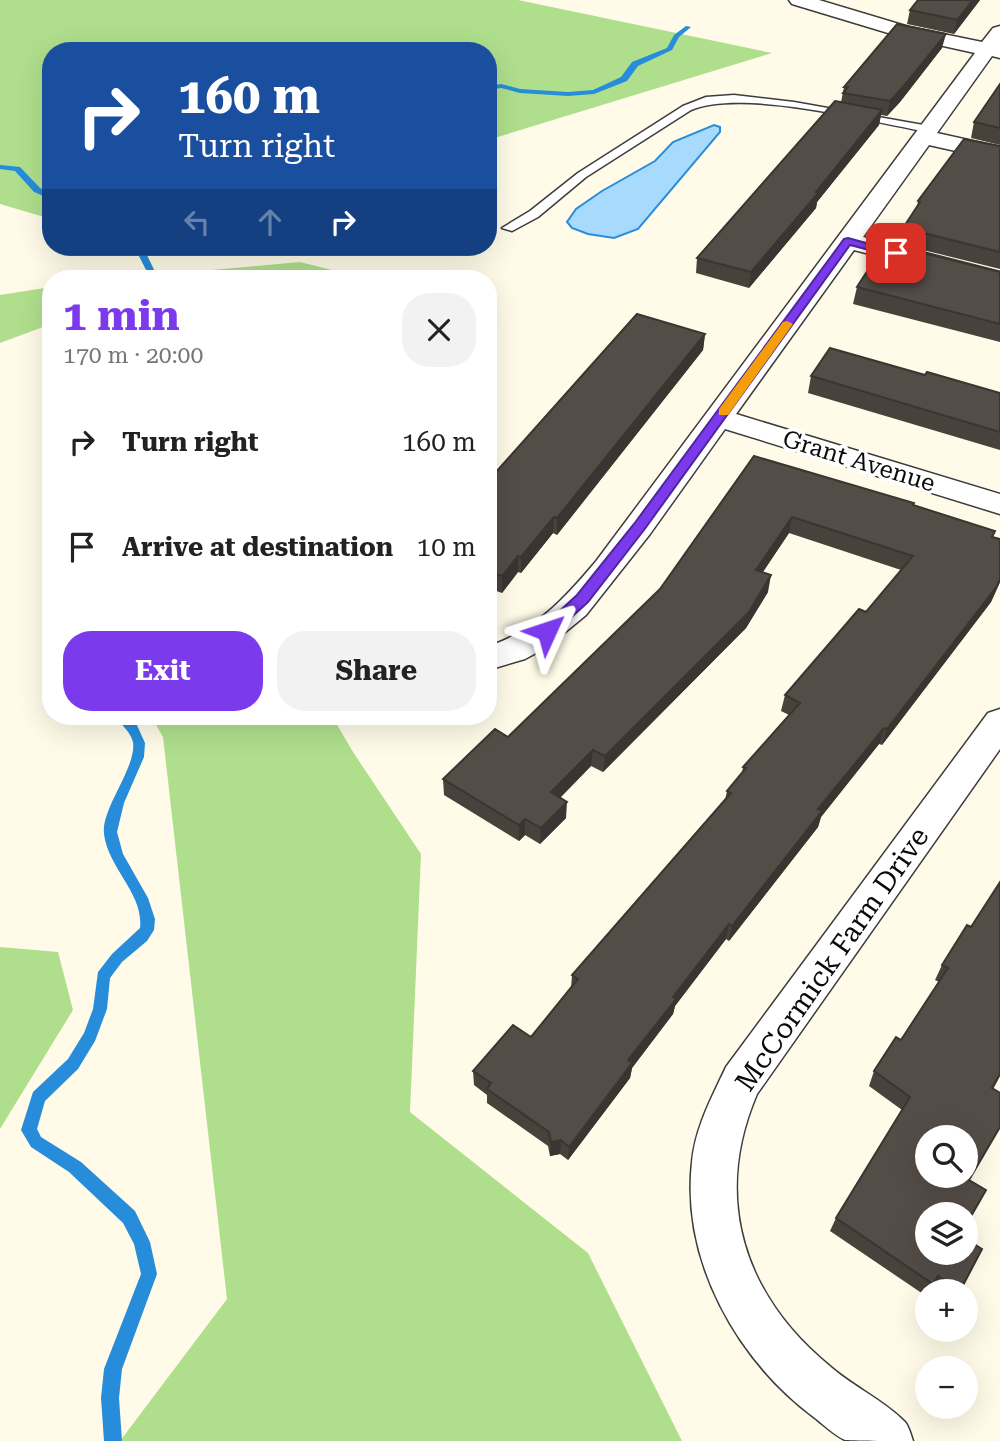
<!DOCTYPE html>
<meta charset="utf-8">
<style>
:root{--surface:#fff;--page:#f2f2f2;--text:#222;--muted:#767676;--accent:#7c3aed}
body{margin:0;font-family:"Roboto Serif",serif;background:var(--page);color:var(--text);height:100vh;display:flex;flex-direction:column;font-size:26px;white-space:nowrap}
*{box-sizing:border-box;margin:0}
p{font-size:23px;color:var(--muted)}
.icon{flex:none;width:38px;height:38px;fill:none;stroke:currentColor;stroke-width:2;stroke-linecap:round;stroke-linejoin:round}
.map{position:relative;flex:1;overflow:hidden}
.drawer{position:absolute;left:42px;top:270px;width:455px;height:455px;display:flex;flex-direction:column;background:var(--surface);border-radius:28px;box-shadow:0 7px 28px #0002}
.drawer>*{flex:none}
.top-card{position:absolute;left:42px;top:42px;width:455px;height:214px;border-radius:28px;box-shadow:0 7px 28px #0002;background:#1a4fa0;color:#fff;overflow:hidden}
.fabs{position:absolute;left:915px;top:1125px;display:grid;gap:14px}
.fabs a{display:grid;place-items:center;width:63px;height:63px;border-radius:50%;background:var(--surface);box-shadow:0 7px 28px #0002;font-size:35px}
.pin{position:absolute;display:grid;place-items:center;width:60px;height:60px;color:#fff;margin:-30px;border-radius:14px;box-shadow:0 4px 10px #0006}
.me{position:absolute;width:77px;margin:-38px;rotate:48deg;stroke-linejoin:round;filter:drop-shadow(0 0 5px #0008)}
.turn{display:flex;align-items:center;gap:24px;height:147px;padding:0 21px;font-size:32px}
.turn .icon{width:91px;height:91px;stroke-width:2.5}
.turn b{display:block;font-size:49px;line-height:60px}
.lanes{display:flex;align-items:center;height:66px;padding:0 21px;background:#0003;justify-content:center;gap:35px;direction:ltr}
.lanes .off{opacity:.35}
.round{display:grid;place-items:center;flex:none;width:74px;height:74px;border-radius:28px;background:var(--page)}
.summary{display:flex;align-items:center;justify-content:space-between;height:119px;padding:0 21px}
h1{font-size:42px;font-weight:700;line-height:52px;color:var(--accent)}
.action{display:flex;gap:14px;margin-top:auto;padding:14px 21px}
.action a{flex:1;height:80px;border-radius:28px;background:var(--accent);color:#fff;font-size:28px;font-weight:700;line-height:80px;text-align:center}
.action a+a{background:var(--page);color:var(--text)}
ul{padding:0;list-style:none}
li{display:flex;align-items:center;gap:21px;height:105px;padding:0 21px}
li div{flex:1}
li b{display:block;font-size:26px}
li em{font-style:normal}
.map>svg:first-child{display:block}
.forest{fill:#afdf8c}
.water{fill:#a7dafc;stroke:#278dda;stroke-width:2}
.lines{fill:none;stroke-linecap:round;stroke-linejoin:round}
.stream{fill:#278dda;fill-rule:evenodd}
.lane-casing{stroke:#3d3d3d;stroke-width:3}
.street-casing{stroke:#3d3d3d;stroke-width:3}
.lane{fill:#fff;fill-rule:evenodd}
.street{fill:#fff;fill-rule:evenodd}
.wall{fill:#48413c}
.shaded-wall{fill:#3b3531}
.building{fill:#544c46;stroke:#3b3531;stroke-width:2;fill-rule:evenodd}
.route{fill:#7c3aed;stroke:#51269a;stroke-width:2}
.slow{fill:#f59e0b}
.labels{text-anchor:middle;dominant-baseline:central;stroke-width:7;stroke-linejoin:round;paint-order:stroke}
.street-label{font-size:24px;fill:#0a0a0a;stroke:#fff}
.near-street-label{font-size:28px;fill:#0a0a0a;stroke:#fff}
</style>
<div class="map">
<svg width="1000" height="1441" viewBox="0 0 1000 1441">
<rect width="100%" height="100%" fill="#fffbe8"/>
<!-- forest -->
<path class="forest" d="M0,0H518L772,53L488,140V51H51V219L0,204Z
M300,262L352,275L346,278H204L212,270Z
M51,287V324L0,343V295Z
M151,716H332L353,752L421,854L410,1112L588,1253L682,1441H120L227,1299L163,737Z
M0,947L58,952L73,1010L0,1129Z"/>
<!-- water -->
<path class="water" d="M714,125L720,127V132L638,229L614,238L588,234L572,228L567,222L576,209L602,191L655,161L673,142Z"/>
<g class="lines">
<!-- stream -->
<path class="stream" d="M686,26L691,27L679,37L672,50L638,66L627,81L594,94L568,96L520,93L501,88L488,90V86L501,84L520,89L568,92L593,90L621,77L632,62L667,48L674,35Z
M0,165L20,167L40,188L51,194V199L34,192L15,171L0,169Z
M131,247H140L146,253L158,278H150L138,254Z
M115,716H129L136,723L145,743L144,757L124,803L117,832L123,854L148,898L155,919L154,930L147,941L122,962L110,978L107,1009L95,1041L78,1069L45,1101L37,1129L41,1137L81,1162L135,1211L150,1242L157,1274L122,1369L119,1398L122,1441H104L101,1398L104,1369L141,1274L134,1244L123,1223L69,1172L31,1147L21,1130L33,1092L68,1059L84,1033L93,1009L98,972L112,954L140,928C144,894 108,868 104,834C101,808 137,767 133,742C130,731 121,725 115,716Z"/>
<!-- lane casing -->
<g class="lane-casing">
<path id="lane" d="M734,95L794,102L929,126L934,129L929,132C870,122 743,88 691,110L586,177L538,217L512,231L502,228L530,211L578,173L683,106L706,97Z"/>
</g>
<!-- street casing -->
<g class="street-casing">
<path id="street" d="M789,0H819L909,27L982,42L993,28L1000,26V58L992,56L937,133L1000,147V161L929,145L863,237L1000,272V288L854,250L736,414L1000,494V514L725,429L650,534L586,615L547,647L525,659L488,670V646C535,632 567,596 597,560L975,53L898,36L792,4Z
M1000,709V749L757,1094C712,1199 744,1297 832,1368C854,1387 885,1401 905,1422C909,1427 911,1435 913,1441C898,1441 857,1441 845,1440C834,1435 824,1425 815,1418C737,1360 681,1261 692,1162C695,1128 712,1097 726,1067L988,713Z"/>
</g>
<!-- lane -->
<use href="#lane" class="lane"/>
<!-- street -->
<use href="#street" class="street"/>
</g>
<!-- wall -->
<path class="wall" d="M980,0L954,34L907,24L910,10Z
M942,48L900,102L887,116L881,115L879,125L817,202L816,208L749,288L696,273L697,258L841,102L844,87Z
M1000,84V145L971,138L974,122Z
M1000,146V269L899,244L903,228L917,208L918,201Z
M879,263L1000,272V342L853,304L857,287Z
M705,334L703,350L557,535L553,533L521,573L518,572L502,593L488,588V481Z
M925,375L1000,393V450L808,393L811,376Z
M754,456L913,505L1000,539V582L991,602L882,745L879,744L821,817L818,827L729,941L726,939L675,1006L673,1014L632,1068L630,1078L568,1160L560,1154L550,1156L548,1146L487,1103V1095L474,1085L473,1071L531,1037L571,988L572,975L725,800L727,791L742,773L743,767L789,715L781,711L785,695L866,612L901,570L789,533L762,573L768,592L746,628L603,772L591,766L560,798L566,818L540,844L525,835L519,841L444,795L443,779L508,737L660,589Z
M967,925L1000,1076L928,1214L960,1291L936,1292L931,1288L929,1292H928L926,1296L830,1231L836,1218L902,1110L869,1086L874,1071L901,1040L939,982L935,980L942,965Z"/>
<!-- shaded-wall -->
<path class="shaded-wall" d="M973,0H980L954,34L957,20Z
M946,34L942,48L900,102L887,116L890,101Z
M882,110L879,125L817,202L816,208L749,288L751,272Z
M705,334L703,350L557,535V518Z
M554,517L553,533L521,573V557Z
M792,517L789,533L753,587L756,570Z
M518,556V572L502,593V576Z
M771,575L768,592L746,628L603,772L605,756Z
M1000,578V582L991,602L882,745L887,729Z
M884,728L879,744L821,817L818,827L729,941L732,926L818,809Z
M593,750L591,766L550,808L551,792Z
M567,802L566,818L540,844L541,828Z
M525,819V835L519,841V825Z
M729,924L726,939L675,1006L673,1014L632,1068L630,1078L568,1160L569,1147L628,1060L673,997Z
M561,1140L560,1154L550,1156L551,1142Z"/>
<!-- building -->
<path class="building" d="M918,0H973L957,20L910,10Z
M897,24L946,34L903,87L890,101L843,93L848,87H844Z
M1000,84V128L974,122Z
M835,101L882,110L816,192H819L751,272L697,258Z
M964,139L1000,146V252L903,228L920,202L918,201Z
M891,245L1000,272V324L857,287L873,262L879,263Z
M637,314L705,334L557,518L554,517L521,557L518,556L502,576L488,571V481Z
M830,348L925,375L927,372L1000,393V432L811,376Z
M754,456L914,503L913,505L995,531L992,537L1000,539V578L997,586L887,729L884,728L818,809L822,811L732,926L729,924L673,997L676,999L628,1060L632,1063L569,1147L561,1140L551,1142L549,1132L487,1089L491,1083L473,1071L513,1025L531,1037L578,979L572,975L731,793L727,791L746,768L743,767L800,703L785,695L859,609L866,612L913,556L792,517L756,570L771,575L749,612L605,756L593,750L551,792L567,802L541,828L525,819L519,825L443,779L495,729L508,737L660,589Z
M1000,882V1074L992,1088L1000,1093V1127L969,1180L986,1190L966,1225V1214H928V1253H966V1239L982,1249L960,1291L938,1276L933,1284L836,1218L910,1097L874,1071L896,1037L901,1040L948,968L942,965L967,925L971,927ZM928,1138H966V1176H928Z"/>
<!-- route -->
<path class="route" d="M848,238L902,253L896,257L850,245L644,530L588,602L552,635H542L540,631L542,627L577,595L634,524L844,239Z"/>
<!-- slow -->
<path class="slow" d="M787,321L793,324L728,415H719V409L783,322Z"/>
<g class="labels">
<!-- street labels -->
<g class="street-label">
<text transform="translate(859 461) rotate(17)">Grant Avenue</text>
</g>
<!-- near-street labels -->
<g class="near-street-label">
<text transform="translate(832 959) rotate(-55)">McCormick Farm Drive</text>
</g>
</g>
</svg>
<div class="fabs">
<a><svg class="icon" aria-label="search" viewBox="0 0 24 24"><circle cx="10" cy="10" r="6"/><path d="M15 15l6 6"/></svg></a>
<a><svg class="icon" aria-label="layers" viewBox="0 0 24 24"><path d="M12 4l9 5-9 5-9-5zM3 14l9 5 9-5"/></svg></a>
<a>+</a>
<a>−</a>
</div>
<div class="pin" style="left:896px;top:253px;background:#d93025"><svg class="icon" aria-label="arrive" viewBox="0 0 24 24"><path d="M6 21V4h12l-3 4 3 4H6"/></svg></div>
<svg class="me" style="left:547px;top:631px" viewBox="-20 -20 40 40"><path d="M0-17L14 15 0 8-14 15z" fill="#7c3aed" stroke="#fff" stroke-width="4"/></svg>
<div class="top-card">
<div class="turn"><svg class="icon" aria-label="right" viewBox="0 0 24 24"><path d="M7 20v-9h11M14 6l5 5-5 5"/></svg><div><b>160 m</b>Turn right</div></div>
<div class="lanes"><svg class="icon off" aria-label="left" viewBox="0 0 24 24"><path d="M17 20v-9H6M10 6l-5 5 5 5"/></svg><svg class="icon off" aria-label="ahead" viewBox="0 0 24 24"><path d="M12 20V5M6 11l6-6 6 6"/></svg><svg class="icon" aria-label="right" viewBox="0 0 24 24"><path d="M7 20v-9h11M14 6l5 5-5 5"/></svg></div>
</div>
<section class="drawer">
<div class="summary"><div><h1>1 min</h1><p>170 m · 20:00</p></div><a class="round"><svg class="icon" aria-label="close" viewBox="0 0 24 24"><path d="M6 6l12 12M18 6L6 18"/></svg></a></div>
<ul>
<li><svg class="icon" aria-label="right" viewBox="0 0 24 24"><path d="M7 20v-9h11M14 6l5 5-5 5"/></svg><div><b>Turn right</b></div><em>160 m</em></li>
<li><svg class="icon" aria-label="arrive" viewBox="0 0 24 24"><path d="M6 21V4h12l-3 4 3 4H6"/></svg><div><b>Arrive at destination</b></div><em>10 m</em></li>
</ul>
<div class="action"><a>Exit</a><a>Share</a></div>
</section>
</div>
